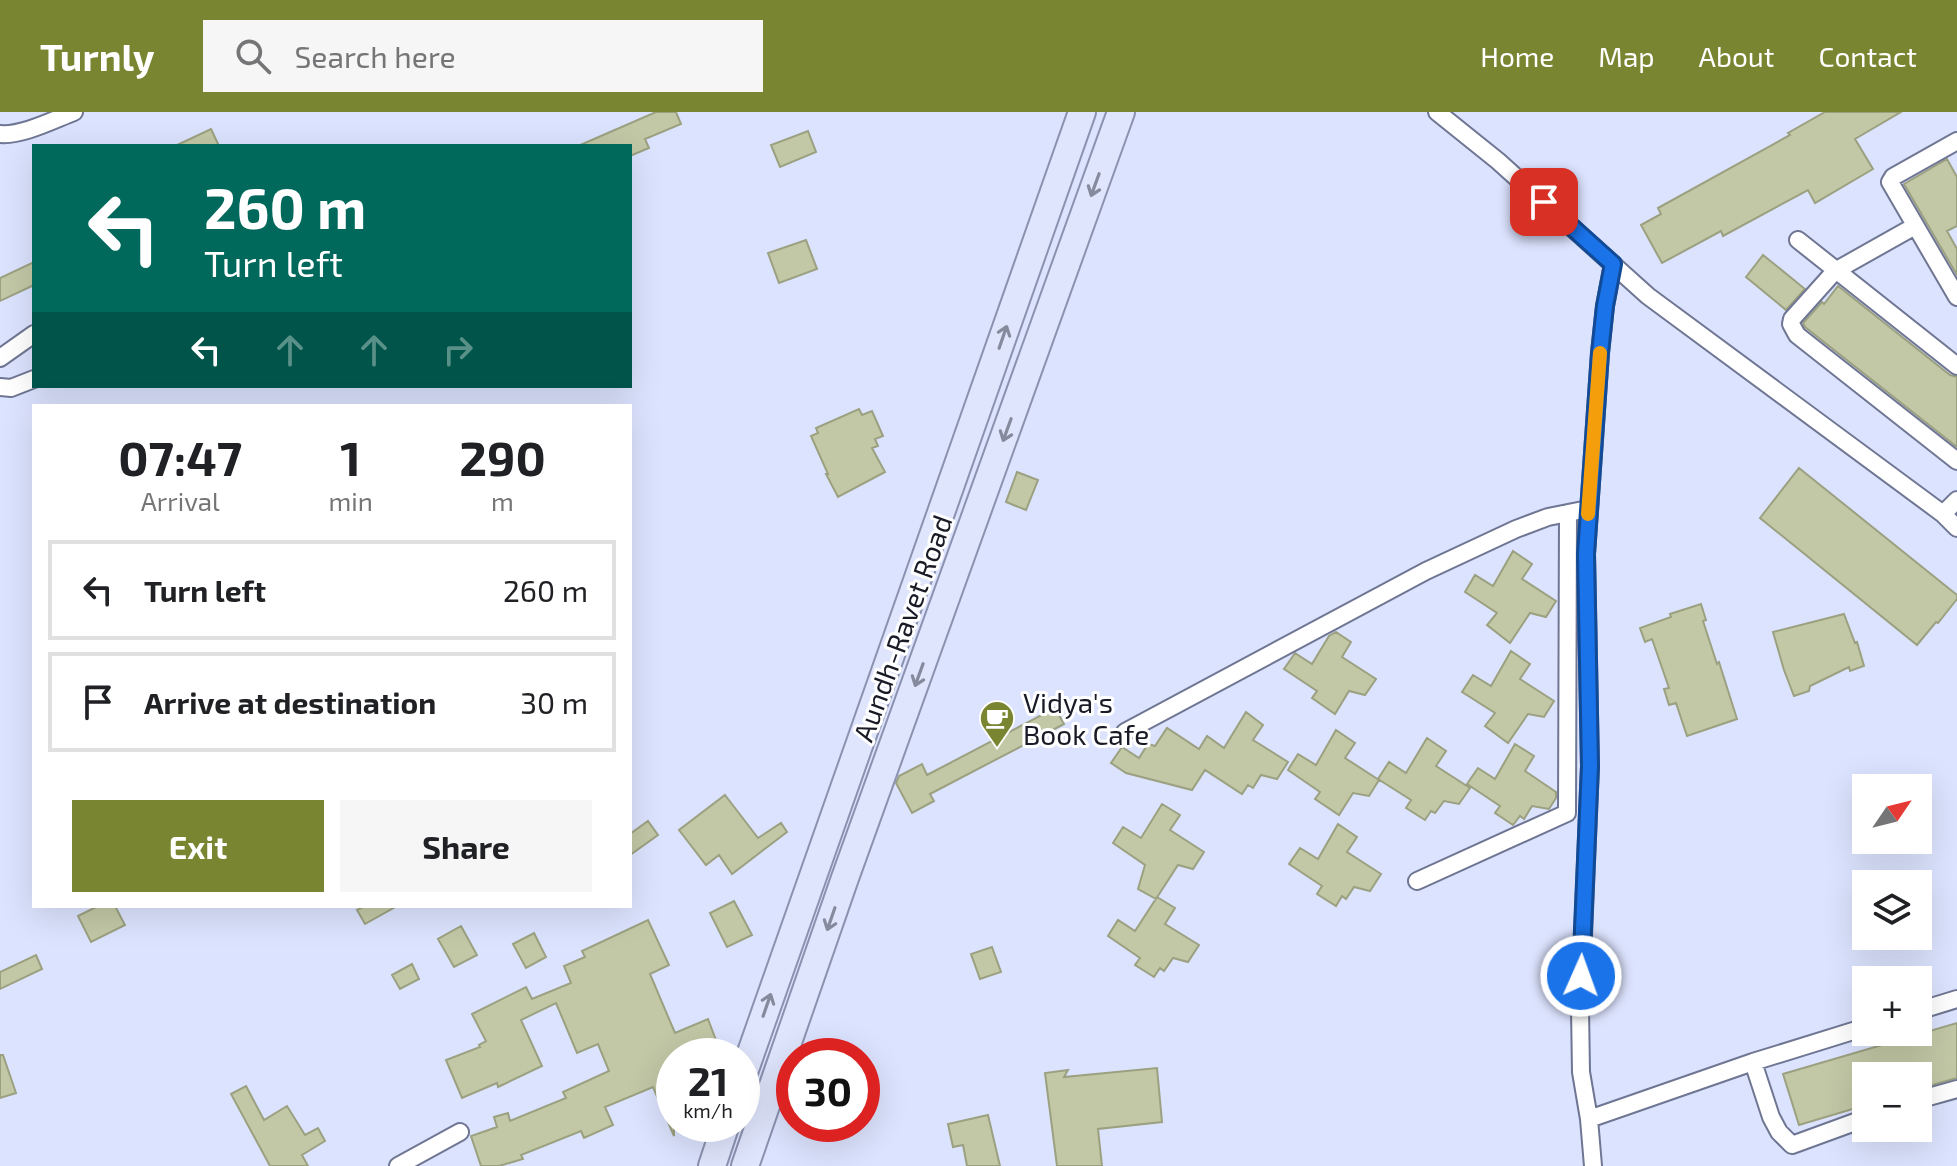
<!DOCTYPE html>
<meta charset="utf-8">
<style>
:root{--surface:#fff;--page:#f6f6f6;--text:#202124;--muted:#757577;--line:#e0e0e0;--accent:#7a8531}
body{margin:0;font-family:"Exo 2",sans-serif;background:var(--page);color:var(--text);height:100vh;display:flex;flex-direction:column;font-size:30px;white-space:nowrap}
*{box-sizing:border-box;margin:0}
p{font-size:26px;color:var(--muted)}
.icon{flex:none;width:44px;height:44px;fill:none;stroke:currentColor;stroke-width:2;stroke-linecap:round;stroke-linejoin:round}
.map{position:relative;flex:1;overflow:hidden}
.details{position:absolute;left:32px;top:292px;width:600px;height:504px;display:flex;flex-direction:column;background:var(--surface);border-radius:0px;box-shadow:0 8px 32px #0002}
.details>*{flex:none}
.banner{position:absolute;left:32px;top:32px;width:600px;height:244px;border-radius:0px;box-shadow:0 8px 32px #0002;background:#00695c;color:#fff;overflow:hidden}
.needle{width:52px;rotate:55deg}
.tools{position:absolute;left:1852px;top:662px;display:grid;gap:16px}
.tools a{display:grid;place-items:center;width:80px;height:80px;border-radius:0px;background:var(--surface);box-shadow:0 8px 32px #0002;font-size:40px}
.speed{position:absolute;left:656px;top:926px;display:flex;gap:16px;font-size:40px;font-weight:700;text-align:center}
.speed>*{display:grid;place-content:center;width:104px;height:104px;border-radius:50%;background:var(--surface);box-shadow:0 8px 32px #0002;line-height:1}
.speed small{font-size:20px;font-weight:400}
.speed .limit{border:12px solid #d22;background:#fff;color:#111}
.pin{position:absolute;display:grid;place-items:center;width:68px;height:68px;color:#fff;margin:-34px;border-radius:16px;box-shadow:0 4px 12px #0006}
.me{position:absolute;width:88px;margin:-44px;rotate:2deg;stroke-linejoin:round;filter:drop-shadow(0 0 6px #0008)}
.turn{display:flex;align-items:center;gap:28px;height:168px;padding:0 40px;font-size:36px}
.turn .icon{width:104px;height:104px;stroke-width:2.5}
.turn b{display:block;font-size:56px;line-height:68px}
.lanes{display:flex;align-items:center;height:76px;padding:0 40px;background:#0003;justify-content:center;gap:40px;direction:ltr}
.lanes .off{opacity:.35}
.eta{display:flex;justify-content:space-evenly;align-items:center;height:136px;text-align:center}
.eta b{font-size:48px;font-weight:700;line-height:56px}
.action{display:flex;gap:16px;margin-top:auto;padding:16px 40px}
.action a{flex:1;height:92px;border-radius:0px;background:var(--accent);color:#fff;font-size:32px;font-weight:700;line-height:92px;text-align:center}
.action a+a{background:var(--page);color:var(--text)}
ul{padding:0;list-style:none}
li{display:flex;align-items:center;gap:24px;height:100px;margin:0 16px 12px;padding:0 24px;border:4px solid var(--line);border-radius:0px}
li div{flex:1}
li b{display:block;font-size:30px}
li em{font-style:normal}
header{display:flex;align-items:center;gap:48px;box-sizing:border-box;height:112px;padding:0 40px;background:var(--accent);color:#fff}
header strong{font-size:38px}
nav{display:flex;gap:44px;margin-inline-start:auto;font-size:28px}
.search{width:560px;height:72px;background:var(--page);display:flex;align-items:center;gap:20px;box-sizing:border-box;padding:0 28px;border-radius:0px;color:var(--muted);font-size:30px}
.map>svg:first-child{display:block}
.building{fill:#c2c8a6;stroke:#9ba180;stroke-width:2}
.lines{fill:none;stroke-linecap:round;stroke-linejoin:round}
.street-casing{stroke:#6f7693;stroke-width:20}
.primary-casing{stroke:#8b92b0;stroke-width:30}
.street{stroke:#fff;stroke-width:16}
.primary{stroke:#dfe5fc;stroke-width:26}
.oneway{stroke:#858a9c}
.route-casing{stroke:#114b97;stroke-width:20}
.route{stroke:#1a73e8;stroke-width:14}
.slow{stroke:#f59e0b;stroke-width:14}
.labels{text-anchor:middle;dominant-baseline:central;stroke-width:6;stroke-linejoin:round;paint-order:stroke}
.street-label{font-size:28px;fill:#181a26;stroke:#fff}
.poi-label{font-size:28px;fill:#181a26;stroke:#fff;text-anchor:start}
</style>
<header>
<strong>Turnly</strong>
<div class="search"><svg class="icon" aria-label="search" viewBox="0 0 24 24"><circle cx="10" cy="10" r="6"/><path d="M15 15l6 6"/></svg>Search here</div>
<nav><a>Home</a><a>Map</a><a>About</a><a>Contact</a></nav>
</header>
<div class="map">
<svg width="1957" height="1054" viewBox="0 0 1957 1054">
<rect width="100%" height="100%" fill="#dce3fe"/>
<!-- building -->
<path class="building" d="M656,0H676L681,12L645,27L649,36L630,44V34H578Z
M1825,0H1901L1855,27L1873,57L1815,91L1808,78L1723,124L1721,119L1662,151L1641,113L1661,102L1658,96L1790,23L1788,21Z
M211,17L219,34H175Z
M808,19L816,40L780,55L771,33Z
M1947,47L1957,65V114L1947,119L1957,137V163L1904,72Z
M806,128L817,157L779,171L768,141Z
M1763,143L1805,177L1786,198L1746,165Z
M34,150V173L0,189V166Z
M1838,174L1950,263L1957,265V335L1805,215L1803,211L1822,190L1824,192Z
M859,297L862,303L872,299L883,324L875,327L878,334L872,336L885,360L838,385L826,362H828L811,324L818,321L816,316Z
M1799,356L1957,483V487L1938,511L1936,510L1917,533L1760,406Z
M1017,360L1038,368L1026,398L1006,390Z
M1513,439L1532,452L1522,467L1556,489L1546,505L1530,501L1510,531L1487,513L1497,501L1465,480L1475,463L1493,474Z
M1701,492L1706,508L1703,509L1717,552L1719,550L1737,607L1687,624L1676,591L1669,593L1664,577L1669,576L1652,527L1645,530L1640,516L1671,505L1670,502Z
M1844,502L1855,531L1857,530L1864,554L1850,559L1849,555L1810,574L1809,579L1794,584L1784,558L1773,520Z
M1336,520L1351,530L1342,545L1376,567L1365,583L1349,579L1335,602L1312,586L1317,579L1284,557L1295,541L1312,552L1329,524Z
M1511,539L1530,552L1520,567L1554,589L1544,605L1528,602L1508,631L1485,614L1495,601L1462,580L1473,563L1491,574Z
M1055,596L1064,612L930,682L934,689L912,701L896,671L899,664L922,652L927,663Z
M1246,600L1263,613L1253,628L1288,650L1277,667L1261,663L1253,676L1248,673L1242,682L1205,658L1192,678L1126,661L1111,651L1122,635L1139,646L1148,632L1155,634L1167,616L1199,637L1207,624L1224,636Z
M1336,618L1355,631L1345,646L1379,668L1369,684L1353,681L1339,703L1315,687L1320,680L1288,658L1298,642L1316,653Z
M1427,626L1446,639L1436,654L1470,676L1459,692L1444,689L1435,701L1431,699L1425,708L1406,696L1411,688L1378,667L1389,650L1406,661Z
M1515,632L1534,644L1525,659L1556,680V686L1549,697L1532,694L1524,707L1520,704L1513,713L1495,701L1500,694L1467,672L1478,656L1495,667Z
M725,683L758,726L781,711L787,720L732,762L719,743L706,753L679,718Z
M1162,692L1180,703L1170,718L1204,740L1193,757L1178,753L1156,787L1138,777L1145,753L1113,731L1123,715L1141,726Z
M648,709L658,723L630,743V722Z
M1338,712L1357,725L1347,740L1381,762L1370,779L1354,775L1346,787L1342,784L1336,794L1317,782L1322,774L1289,752L1300,736L1318,747Z
M1157,785L1175,796L1165,812L1199,833L1188,850L1173,846L1164,859L1160,856L1154,865L1135,853L1140,846L1108,824L1118,808L1135,819Z
M734,789L752,823L727,835L710,801Z
M98,794H115L125,813L91,830L78,804Z
M365,794H397L365,812L357,798Z
M648,808L669,853L650,862L675,921L708,907L717,931L686,944H674V1024L653,975L605,995L613,1013L584,1026L581,1019L521,1043L523,1047L499,1054H481L471,1024L497,1015L494,1005L508,1001L510,1009L566,986L563,980L609,959L598,932L577,941L556,891L521,908L542,954L498,975L497,971L462,986L446,948L480,935L479,933L486,929L472,902L526,875L532,887L571,871L564,854L585,845L582,839Z
M461,814L477,843L454,855L438,827Z
M534,821L546,845L526,856L513,832Z
M992,835L1001,860L980,867L971,842Z
M36,843L42,857L0,877V860Z
M412,852L419,867L400,877L392,863Z
M1957,911V966L1918,977V964H1866V993L1799,1013L1783,962Z
M0,943H3L16,981L0,986Z
M1157,956L1162,1010L1098,1017L1102,1054H1057L1045,961L1068,958L1064,965Z
M246,974L264,1008L287,994L305,1023L318,1016L325,1029L302,1043L308,1054H270L231,982Z
M988,1003L1000,1054H967L963,1033L953,1035L948,1012Z"/>
<g class="lines">
<!-- street casing -->
<g class="street-casing">
<path id="street" d="M1437,0L1498,49L1648,184L1943,402L1957,416
M0,22C22,24 53,8 74,0
M1957,29L1893,65L1890,70L1957,185
M1915,114L1835,159L1792,207L1791,212L1797,223L1957,349
M1798,128L1957,254
M0,246L34,222
M0,275L11,276L34,267
M1943,402L1957,388
M1125,620L1426,459L1516,417L1548,405L1588,397
M1417,769L1567,701L1568,401
M1918,899L1957,887
M1753,950L1771,1005L1779,1020L1792,1033L1866,1006
M1918,988L1957,977
M1589,1007L1753,950L1866,915
M398,1054L460,1020
M1593,1054L1589,1007L1581,960L1580,896L1590,654L1586,442L1600,241L1605,194L1613,152"/>
</g>
<!-- primary casing -->
<g class="primary-casing">
<path id="primary" d="M742,966L1082,0
M712,1054L726,1012
M745,1054L845,766L1121,0"/>
</g>
<!-- street -->
<use href="#street" class="street"/>
<!-- primary -->
<use href="#primary" class="primary"/>
</g>
<!-- one-way arrows -->
<defs><path id="oneway-shaft" d="M-6 0H5M1.5-3L5.5 0L1.5 3" fill="none" stroke-width="1.6" stroke-linecap="round" stroke-linejoin="round" transform="scale(2)"/></defs>
<g class="oneway">
<use href="#oneway-shaft" transform="translate(1095 73) rotate(110)"/>
<use href="#oneway-shaft" transform="translate(1003 225) rotate(-71)"/>
<use href="#oneway-shaft" transform="translate(1007 318) rotate(110)"/>
<use href="#oneway-shaft" transform="translate(919 563) rotate(110)"/>
<use href="#oneway-shaft" transform="translate(831 807) rotate(109)"/>
<use href="#oneway-shaft" transform="translate(767 893) rotate(-71)"/>
</g>
<g class="lines">
<!-- route casing -->
<g class="route-casing">
<path id="route" d="M1544,90L1613,152L1605,194L1600,241L1586,442L1590,654L1581,864"/>
</g>
<!-- route -->
<use href="#route" class="route"/>
<!-- slow -->
<path class="slow" d="M1588,402L1600,241"/>
</g>
<!-- icons -->
<defs>
<g id="cafe-pin" transform="scale(1.8)"><path d="M0 17L-7.5 6A9.5 9.5 0 1 1 7.5 6Z" fill="#7a8531" stroke="#fff"/><path d="M-5.5-4.5H6V0H3Q3 3.5 0 3.5H-2.5Q-5.5 3.5-5.5 0ZM3-3.2v2h1.7v-2ZM-6 4.5H4V6H-6Z" fill="#fff"/></g>
</defs>
<g fill-rule="evenodd">
<use href="#cafe-pin" x="997" y="606"/>
</g>
<g class="labels">
<!-- street labels -->
<g class="street-label">
<text transform="translate(902 516) rotate(-70)">Aundh-Ravet Road</text>
</g>
<!-- poi labels -->
<g class="poi-label">
<text x="1023" y="590">Vidya's<tspan x="1023" dy="32">Book Cafe</tspan></text>
</g>
</g>
</svg>
<div class="tools">
<a><svg class="needle" viewBox="-14 -14 28 28"><path d="M0-13l5 13h-10z" fill="#e53935"/><path d="M0 13l5-13h-10z" fill="#757577"/></svg></a>
<a><svg class="icon" aria-label="layers" viewBox="0 0 24 24"><path d="M12 4l9 5-9 5-9-5zM3 14l9 5 9-5"/></svg></a>
<a>+</a>
<a>−</a>
</div>
<div class="speed"><div>21<small>km/h</small></div><div class="limit">30</div></div>
<div class="pin" style="left:1544px;top:90px;background:#d93025"><svg class="icon" aria-label="arrive" viewBox="0 0 24 24"><path d="M6 21V4h12l-3 4 3 4H6"/></svg></div>
<svg class="me" style="left:1581px;top:864px" viewBox="-20 -20 40 40"><circle r="17" fill="#1a73e8" stroke="#fff" stroke-width="3"/><path d="M0-11L8 9 0 5-8 9z" fill="#fff"/></svg>
<div class="banner">
<div class="turn"><svg class="icon" aria-label="left" viewBox="0 0 24 24"><path d="M17 20v-9H6M10 6l-5 5 5 5"/></svg><div><b>260 m</b>Turn left</div></div>
<div class="lanes"><svg class="icon" aria-label="left" viewBox="0 0 24 24"><path d="M17 20v-9H6M10 6l-5 5 5 5"/></svg><svg class="icon off" aria-label="ahead" viewBox="0 0 24 24"><path d="M12 20V5M6 11l6-6 6 6"/></svg><svg class="icon off" aria-label="ahead" viewBox="0 0 24 24"><path d="M12 20V5M6 11l6-6 6 6"/></svg><svg class="icon off" aria-label="right" viewBox="0 0 24 24"><path d="M7 20v-9h11M14 6l5 5-5 5"/></svg></div>
</div>
<section class="details">
<div class="eta">
<div><b>07:47</b><p>Arrival</p></div>
<div><b>1</b><p>min</p></div>
<div><b>290</b><p>m</p></div>
</div>
<ul>
<li><svg class="icon" aria-label="left" viewBox="0 0 24 24"><path d="M17 20v-9H6M10 6l-5 5 5 5"/></svg><div><b>Turn left</b></div><em>260 m</em></li>
<li><svg class="icon" aria-label="arrive" viewBox="0 0 24 24"><path d="M6 21V4h12l-3 4 3 4H6"/></svg><div><b>Arrive at destination</b></div><em>30 m</em></li>
</ul>
<div class="action"><a>Exit</a><a>Share</a></div>
</section>
</div>
